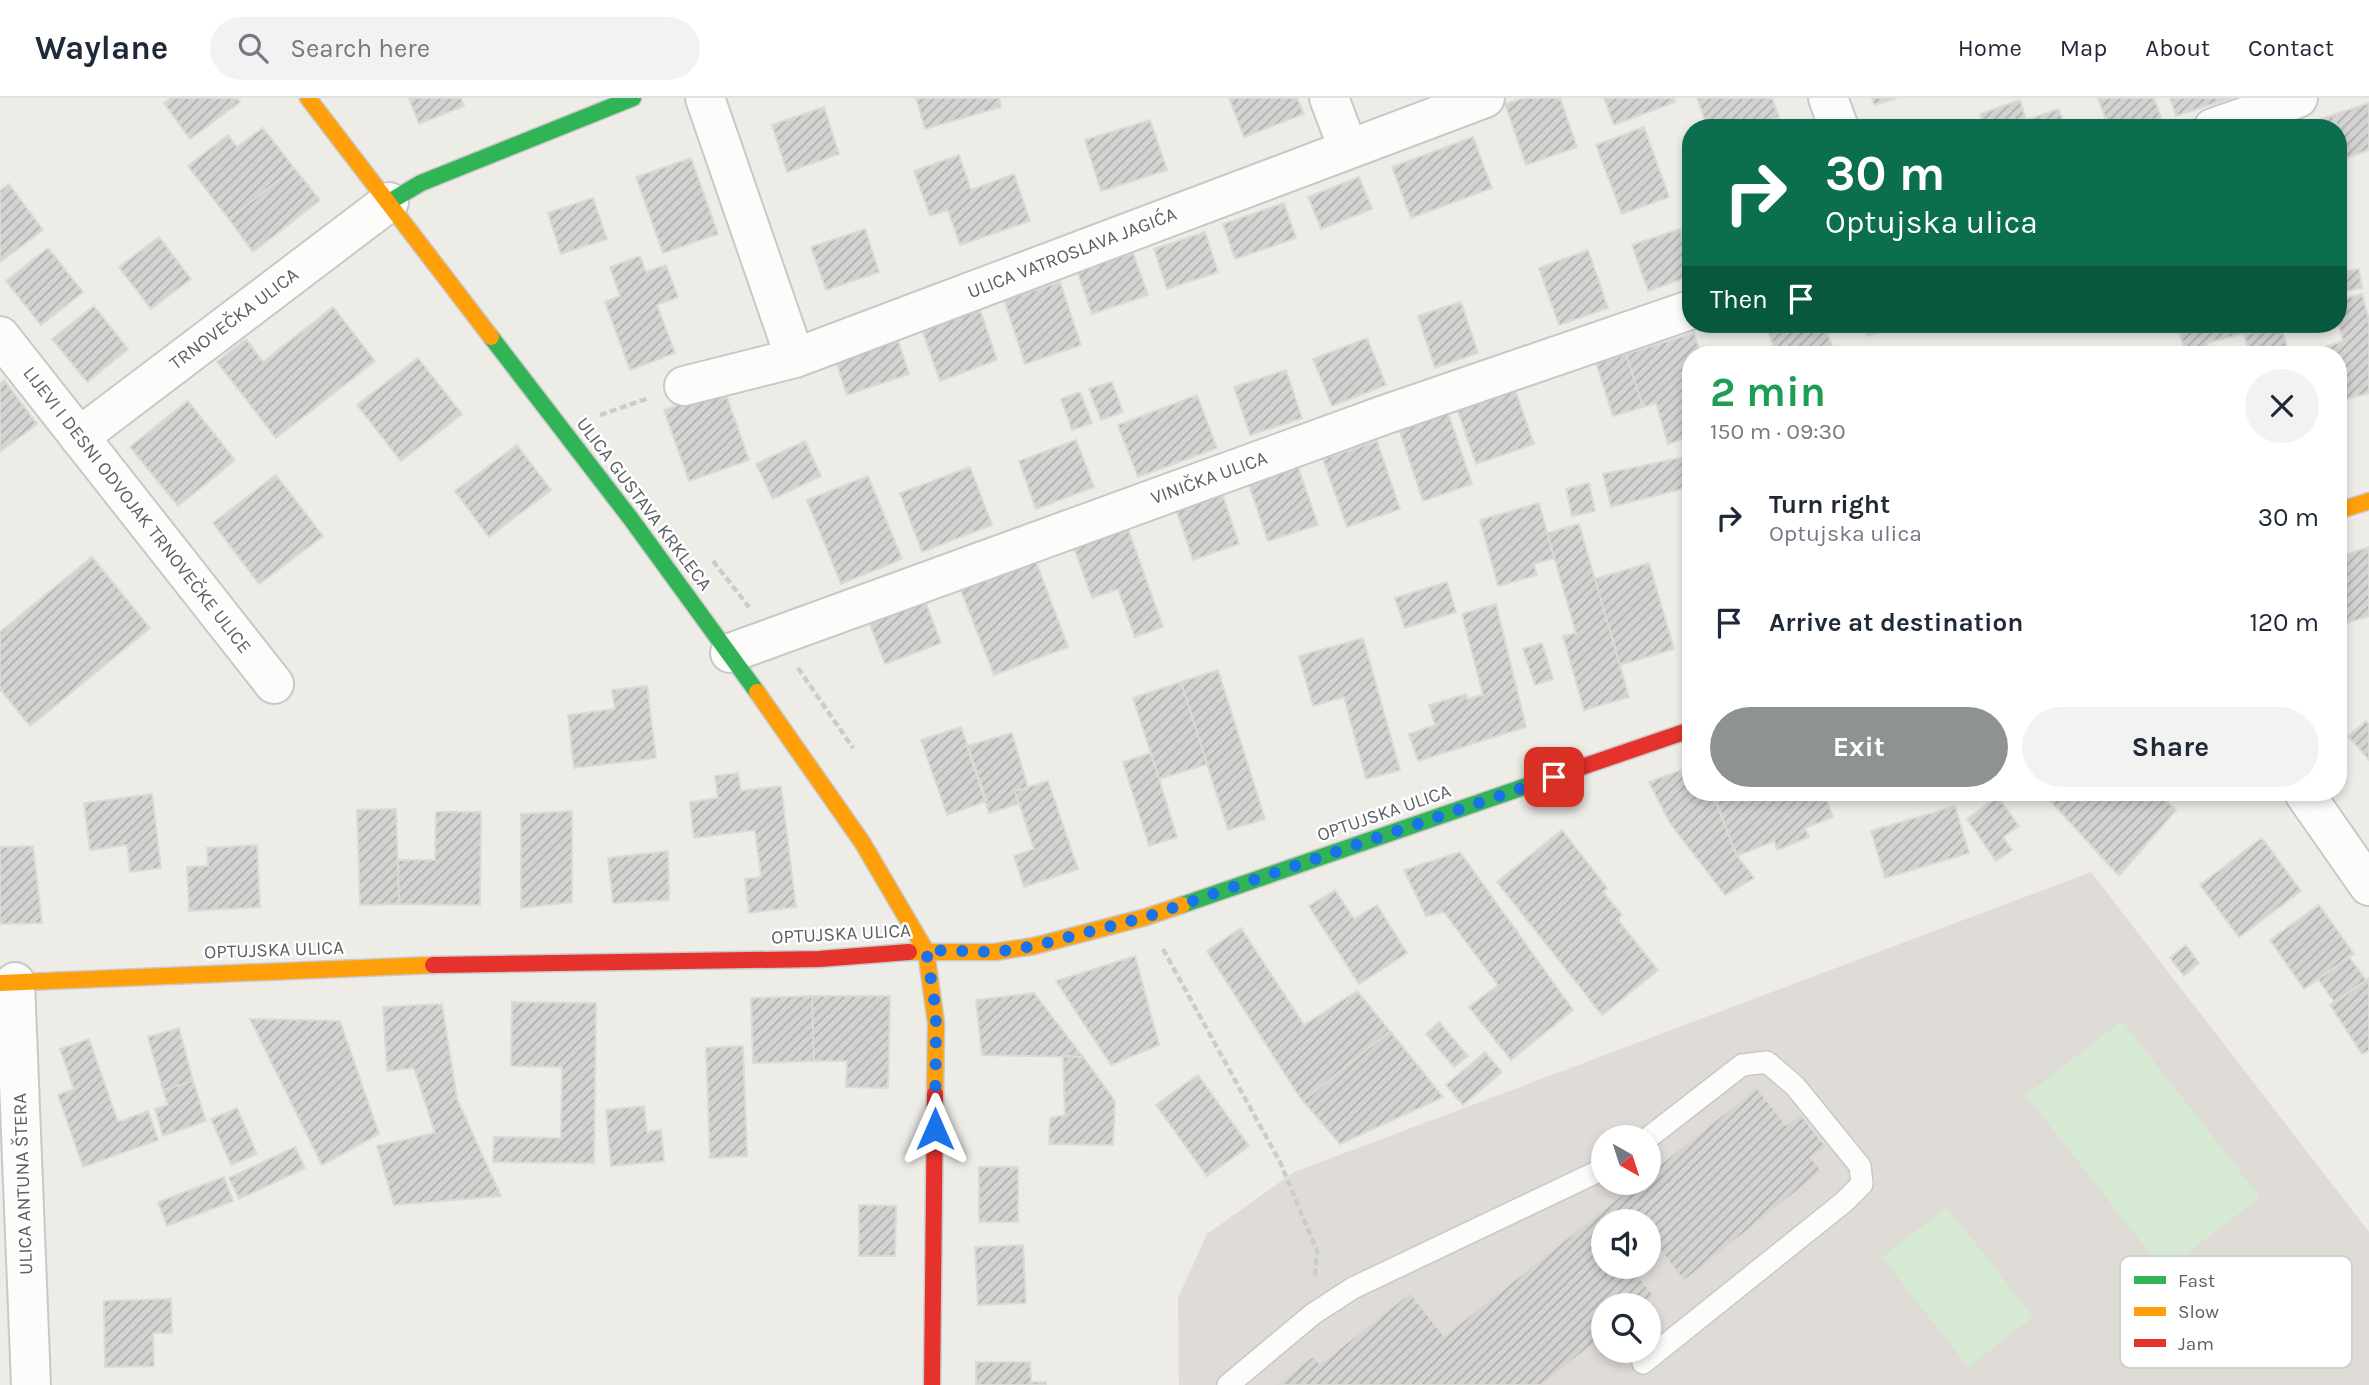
<!DOCTYPE html>
<meta charset="utf-8">
<style>
:root{--surface:#fff;--page:#f2f2f3;--text:#1f2937;--muted:#747a83;--line:#e0e1e3;--accent:#8f9292}
body{margin:0;font-family:Karla,sans-serif;background:var(--page);color:var(--text);height:100vh;display:flex;flex-direction:column;font-size:26px;white-space:nowrap}
*{box-sizing:border-box;margin:0}
p{font-size:23px;color:var(--muted)}
.icon{flex:none;width:38px;height:38px;fill:none;stroke:currentColor;stroke-width:2;stroke-linecap:round;stroke-linejoin:round}
.map{position:relative;flex:1;overflow:hidden}
.sheet{position:absolute;left:1682px;top:248px;width:665px;height:455px;display:flex;flex-direction:column;background:var(--surface);border-radius:28px;box-shadow:0 4px 10px #0003}
.sheet>*{flex:none}
.banner{position:absolute;left:1682px;top:21px;width:665px;height:214px;border-radius:28px;box-shadow:0 4px 10px #0003;background:#0b6e4f;color:#fff;overflow:hidden}
.needle{width:46px;rotate:141deg}
.controls{position:absolute;left:1591px;top:1027px;display:grid;gap:14px}
.controls a{display:grid;place-items:center;width:70px;height:70px;border-radius:50%;background:var(--surface);box-shadow:0 4px 10px #0003;font-size:35px}
.pin{position:absolute;display:grid;place-items:center;width:60px;height:60px;color:#fff;margin:-30px;border-radius:14px;box-shadow:0 4px 10px #0006}
.me{position:absolute;width:77px;margin:-38px;rotate:0deg;stroke-linejoin:round;filter:drop-shadow(0 0 5px #0008)}
.turn{display:flex;align-items:center;gap:24px;height:147px;padding:0 28px;font-size:32px}
.turn .icon{width:91px;height:91px;stroke-width:2.5}
.turn b{display:block;font-size:49px;line-height:60px}
.then{display:flex;align-items:center;height:66px;padding:0 28px;background:#0003;gap:14px;font-size:26px}
.round{display:grid;place-items:center;flex:none;width:74px;height:74px;border-radius:37px;background:var(--page)}
.headline{display:flex;align-items:center;justify-content:space-between;height:119px;padding:0 28px}
h1{font-size:42px;font-weight:700;line-height:52px;color:#1e9e55}
.cta{display:flex;gap:14px;margin-top:auto;padding:14px 28px}
.cta a{flex:1;height:80px;border-radius:42px;background:var(--accent);color:#fff;font-size:28px;font-weight:700;line-height:80px;text-align:center}
.cta a+a{background:var(--page);color:var(--text)}
ul{padding:0;list-style:none}
li{display:flex;align-items:center;gap:21px;height:105px;padding:0 28px}
li div{flex:1}
li b{display:block;font-size:26px}
li em{font-style:normal}
header{display:flex;align-items:center;gap:42px;box-sizing:border-box;height:98px;padding:0 35px;background:var(--surface);border-bottom:2px solid var(--line)}
header strong{font-size:33px}
nav{display:flex;gap:38px;margin-inline-start:auto;font-size:24px}
.search{width:490px;height:63px;background:var(--page);display:flex;align-items:center;gap:18px;box-sizing:border-box;padding:0 24px;border-radius:38px;color:var(--muted);font-size:26px}
.map>svg:first-child{display:block}
.education{fill:#dfdcd7;fill-rule:evenodd}
.garden{fill:#d6e9d3}
.building{fill:url(#building-hatch);stroke:#dcdad6;stroke-width:2}
.lines{fill:none;stroke-linecap:round;stroke-linejoin:round}
.lane-casing{stroke:#c8c8c8;stroke-width:24}
.street-casing{stroke:#c8c8c8;stroke-width:42}
.fast-casing{stroke:#c9c9c9;stroke-width:19}
.slow-casing{stroke:#c9c9c9;stroke-width:19}
.jam-casing{stroke:#c9c9c9;stroke-width:19}
.path{stroke:#c9ceca;stroke-width:4.5;stroke-dasharray:7 3.5;stroke-linecap:butt}
.lane{stroke:#fcfcfb;stroke-width:21}
.street{stroke:#fcfcfb;stroke-width:38}
.fast{stroke:#30b455;stroke-width:16}
.slow{stroke:#ff9f0a;stroke-width:16}
.jam{stroke:#e5322d;stroke-width:16}
.route{stroke:#1a73e8;stroke-width:12;stroke-dasharray:0 21.6}
.labels{text-anchor:middle;dominant-baseline:central;stroke-width:5;stroke-linejoin:round;paint-order:stroke}
.street-label{font-size:19px;fill:#5d6165;stroke:#fff}
.key{fill:#fff;stroke:#ced0d1;stroke-width:2}
.key-label{font-size:19px;fill:#5d6165}
</style>
<header>
<strong>Waylane</strong>
<div class="search"><svg class="icon" aria-label="search" viewBox="0 0 24 24"><circle cx="10" cy="10" r="6"/><path d="M15 15l6 6"/></svg>Search here</div>
<nav><a>Home</a><a>Map</a><a>About</a><a>Contact</a></nav>
</header>
<div class="map">
<svg width="2369" height="1287" viewBox="0 0 2369 1287">
<defs>
<pattern id="building-hatch" width="6" height="6" patternUnits="userSpaceOnUse" patternTransform="scale(1.75)"><rect width="6" height="6" fill="#d4d3d1"/><path d="M-1 1l2-2M0 6l6-6M5 7l2-2" fill="none" stroke="#afafad"/></pattern>
</defs>
<rect width="100%" height="100%" fill="#edece7"/>
<!-- education -->
<path class="education" d="M2091,774L2369,1134V1287H1179L1178,1200L1207,1136L1294,1074ZM1603,1040H1648V1085H1603ZM1603,1124H1648V1169H1603ZM1603,1208H1648V1253H1603Z"/>
<!-- garden -->
<path class="garden" d="M2122,923L2260,1099L2164,1173L2026,997Z
M1947,1109L2033,1219L1968,1269L1882,1159Z"/>
<!-- building -->
<path class="building" d="M171,0H237L240,4L190,41L164,5Z
M409,0H461L464,8L419,26Z
M916,0H999L1001,9L925,31Z
M1229,0H1297L1304,16L1244,39Z
M1524,0H1560L1577,49L1526,67L1505,6Z
M1604,0H1673L1675,4L1614,27Z
M1697,0H1772L1779,19L1749,30H1708Z
M1872,0H1897L1874,7Z
M2098,0H2154L2163,25L2151,30H2109Z
M2170,0H2231L2176,18Z
M2020,2L2026,22L2059,11L2065,30H1985L1980,16Z
M2369,5V52L2347,60L2333,17Z
M824,9L839,56L787,74L772,27Z
M2333,17L2337,30H2295Z
M1150,22L1167,72L1101,93L1085,42Z
M1644,29L1669,99L1622,116L1596,47Z
M263,30L294,70L229,121L188,68L228,37L237,49Z
M2338,33L2347,60L2338,63Z
M1473,39L1492,90L1411,120L1392,69Z
M959,57L971,92L1014,76L1030,123L960,147L948,112L930,118L914,73Z
M691,60L718,136L663,155L636,79Z
M294,70L320,102L253,154L229,121Z
M1359,79L1372,111L1321,131L1308,99Z
M9,86L43,132L0,164V93Z
M593,100L607,141L561,156L548,115Z
M1284,105L1296,140L1235,161L1223,126Z
M865,131L879,174L826,192L811,149Z
M1680,131L1690,162V178L1648,193L1632,147Z
M1205,134L1218,174L1167,191L1154,151Z
M159,139L191,181L151,211L119,169Z
M48,150L83,194L41,227L6,183Z
M1588,152L1608,210L1559,227L1539,170Z
M1133,155L1148,197L1092,216L1077,173Z
M640,158L646,174L666,167L678,199L657,207L675,255L630,272L605,204L620,198L610,169Z
M2359,171L2362,190L2342,193L2339,174Z
M1060,184L1081,247L1025,266L1004,202Z
M2362,196L2369,222V295L2338,304V257H2330L2327,248L2343,243L2338,225V202Z
M1461,204L1478,255L1435,270L1418,218Z
M94,208L128,251L87,284L52,241Z
M333,209L375,263L276,340L217,264L246,241L263,264Z
M979,209L997,262L940,283L921,229Z
M1766,226H1824L1833,251L1815,257H1776Z
M1863,226H1903L1867,238Z
M2177,226H2250L2252,233L2207,245L2210,257H2186Z
M2281,227L2289,257H2250L2244,237Z
M1694,235L1701,257H1690V364L1683,341L1668,346L1656,305L1643,309L1626,256Z
M896,236L909,276L847,297L833,255Z
M1367,240L1386,287L1332,308L1313,261Z
M1833,251L1835,257H1815Z
M1626,256L1643,309L1613,318L1596,265Z
M418,260L462,316L401,363L357,307Z
M1286,272L1302,320L1250,337L1234,289Z
M4,282L37,326L0,354V286Z
M1112,284L1123,314L1101,322L1089,291Z
M724,291L749,362L689,383L664,312Z
M1515,292L1534,346L1476,366L1458,313Z
M1080,294L1092,325L1072,332L1061,301Z
M1197,297L1217,350L1138,379L1118,327Z
M188,303L235,362L178,408L130,349Z
M1448,315L1472,386L1423,403L1399,331Z
M1076,342L1094,389L1036,411L1019,363Z
M805,343L821,378L773,401L756,366Z
M1377,343L1400,411L1347,429L1323,361Z
M517,347L551,392L489,439L455,393Z
M1689,358L1690,389L1611,409L1603,376Z
M1297,366L1318,427L1268,443L1248,384Z
M970,369L992,427L922,454L900,395Z
M276,377L323,438L259,486L213,425Z
M868,378L902,461L841,486L807,402Z
M1589,385L1595,413L1572,418L1566,391Z
M1221,392L1239,446L1193,462L1175,408Z
M1539,405L1554,460L1534,466L1537,477L1498,488L1480,422Z
M1579,426L1629,599L1584,612L1563,538L1576,535L1547,435Z
M1127,428L1163,529L1135,539L1118,491L1092,500L1073,447Z
M2369,449V518L2338,528V459Z
M92,459L150,530L30,628L0,591V534Z
M1035,461L1068,549L994,577L960,490Z
M1649,465L1674,551L1620,567L1595,481Z
M1447,484L1456,514L1405,530L1395,500Z
M922,495L941,545L885,566L866,516Z
M1496,506L1526,629L1418,663L1409,636L1435,627L1429,607L1466,596L1467,601L1483,597L1462,516Z
M1690,532V555L1684,534Z
M1363,540L1400,672L1366,681L1344,599L1313,608L1299,558Z
M1542,545L1553,581L1535,587L1523,551Z
M1218,572L1265,721L1228,732L1181,584Z
M1181,584L1207,666L1159,681L1133,600Z
M647,588L656,660L574,670L568,617L615,611L612,592Z
M2366,623L2369,627V662L2348,638Z
M961,629L987,703L947,717L921,642Z
M1012,635L1028,690L1015,693L1018,706L989,715L967,648Z
M1151,655L1177,739L1149,748L1123,664Z
M1690,669V695H1713L1737,758L1754,780L1725,797L1670,725L1649,684Z
M738,675L741,693L781,688L796,809L749,815L745,781L761,779L755,732L694,740L690,704L718,700L715,678Z
M1048,683L1078,771L1024,789L1014,758L1034,751L1015,693Z
M1734,695H1824L1833,719L1805,730L1809,739L1777,752L1774,743L1737,758L1715,702Z
M2043,695H2158L2176,712L2119,778Z
M152,696L161,770L130,774L127,747L90,752L84,705Z
M1998,699L2019,728L2003,739L2012,752L1996,763L1967,721Z
M1955,708L1969,755L1885,780L1871,733Z
M396,711L399,806L360,807L357,712Z
M572,713V804L521,810V716Z
M436,714H481L480,807L399,806L398,762H435Z
M1562,732L1607,790L1603,794L1622,817L1617,821L1658,872L1602,917L1497,784Z
M2262,740L2301,793L2239,839L2200,787Z
M257,747L260,809L189,813L187,769L208,768L207,750Z
M33,748L42,825L0,826V749Z
M668,753L669,802L613,805L608,760Z
M1460,754L1573,912L1511,962L1469,909L1498,887L1444,814L1426,818L1404,772Z
M1335,792L1354,821L1377,807L1407,855L1359,886L1309,808Z
M2319,807L2354,856L2304,891L2270,842Z
M1241,830L1304,927L1357,893L1390,933L1303,1003L1295,992L1207,853Z
M2186,847L2199,865L2184,878L2170,860Z
M1135,858L1159,947L1111,967L1056,883Z
M2349,859L2366,882L2335,905L2318,881Z
M2369,880V952L2362,956L2330,907Z
M1034,895L1083,959L982,957L976,902Z
M812,898L814,963L753,965L751,900Z
M812,898H890L888,990L846,989L847,963H814Z
M512,904L596,905L594,1065L493,1064L494,1039L561,1040L562,969L511,968Z
M442,906L457,1001L501,1098L394,1107L377,1048L435,1035L414,970L387,973L383,909Z
M250,921L340,923L379,1036L322,1067Z
M1439,924L1468,958L1454,969L1426,936Z
M179,930L193,983L163,992L148,939Z
M1390,933L1443,999L1340,1046L1303,1003Z
M89,941L118,1024L148,1013L158,1042L83,1069L58,997L74,991L60,951Z
M743,948L747,1058L710,1060L706,950Z
M1485,954L1502,974L1463,1007L1446,987Z
M1063,958L1083,959L1115,1003L1113,1047L1049,1046L1050,1020L1065,1017Z
M1198,977L1249,1048L1207,1078L1156,1007Z
M193,983L206,1023L163,1038L155,1011L168,1007L163,992Z
M1757,990L1786,1027L1800,1016L1826,1049L1811,1060L1822,1073L1684,1183L1659,1151L1648,1160V1124H1603V1169H1637L1634,1172L1654,1198L1642,1208H1603V1238L1542,1287H1277L1313,1258L1320,1266L1410,1195L1444,1238L1637,1085H1648V1076Z
M644,1008L647,1034L661,1032L664,1063L611,1068L606,1012Z
M237,1010L257,1056L231,1067L211,1021Z
M295,1049L305,1070L239,1101L229,1080Z
M979,1069H1018V1124H979Z
M224,1079L233,1103L167,1128L158,1104Z
M859,1107L896,1108L895,1158H859Z
M1023,1147L1026,1205L978,1207L975,1149Z
M171,1201L172,1235H153L154,1268L105,1269L104,1203Z
M976,1264H1030L1031,1284H1046V1287H976Z"/>
<g class="lines">
<!-- lane casing -->
<g class="lane-casing">
<path id="lane" d="M1643,1265L1844,1104L1862,1086L1860,1068L1795,988L1767,964L1742,967L1648,1040
M1228,1287L1313,1216L1353,1190L1603,1071"/>
</g>
<!-- street casing -->
<g class="street-casing">
<path id="street" d="M705,0L795,260
M1329,0L1348,50
M1828,0L1839,30
M2213,30L2298,0
M0,238L274,586
M684,288L795,260L1485,0
M79,339L389,104
M730,555L1384,317L1690,212
M2304,695L2369,788
M15,884L31,1287"/>
</g>
<!-- fast casing -->
<g class="fast-casing">
<path id="fast" d="M389,104L421,85L633,0
M491,239L631,421L757,594
M1182,807L1573,672"/>
</g>
<!-- slow casing -->
<g class="slow-casing">
<path id="slow" d="M308,0L491,239
M2338,413L2369,403
M757,594L862,744L926,853L936,925L935,996
M909,854H995L1034,848L1146,819L1182,807
M0,885L433,867"/>
</g>
<!-- jam casing -->
<g class="jam-casing">
<path id="jam" d="M1573,672L1690,632
M433,867L819,861L909,854
M932,1287L935,996"/>
</g>
<!-- path -->
<path class="path" d="M600,317L649,300
M713,463L749,509
M798,570L853,650
M1163,851L1280,1064L1317,1153L1315,1179"/>
<!-- lane -->
<use href="#lane" class="lane"/>
<!-- street -->
<use href="#street" class="street"/>
<!-- fast -->
<use href="#fast" class="fast"/>
<!-- slow -->
<use href="#slow" class="slow"/>
<!-- jam -->
<use href="#jam" class="jam"/>
</g>
<g class="lines">
<!-- route -->
<path class="route" d="M935,1031L936,925L934,900L926,852L995,854L1034,848L1146,819L1554,679"/>
</g>
<g class="labels">
<!-- street labels -->
<g class="street-label">
<text transform="translate(1072 155) rotate(-21)">ULICA VATROSLAVA JAGIĆA</text>
<text transform="translate(234 221) rotate(-37)">TRNOVEČKA ULICA</text>
<text transform="translate(1209 380) rotate(-20)">VINIČKA ULICA</text>
<text transform="translate(644 406) rotate(53)">ULICA GUSTAVA KRKLECA</text>
<text transform="translate(137 412) rotate(52)">LIJEVI I DESNI ODVOJAK TRNOVEČKE ULICE</text>
<text transform="translate(1384 715) rotate(-19)">OPTUJSKA ULICA</text>
<text transform="translate(841 836) rotate(-3)">OPTUJSKA ULICA</text>
<text transform="translate(274 852) rotate(-2)">OPTUJSKA ULICA</text>
<text transform="translate(23 1086) rotate(-92)">ULICA ANTUNA ŠTERA</text>
</g>
</g>
<!-- legend -->
<rect x="2120" y="1158" width="232" height="112" rx="10" class="key"/>
<rect x="2134" y="1178" width="32" height="8" fill="#30b455"/>
<rect x="2134" y="1209" width="32" height="9" fill="#ff9f0a"/>
<rect x="2134" y="1241" width="32" height="8" fill="#e5322d"/>
<g class="key-label">
<text x="2178" y="1189">Fast</text>
<text x="2178" y="1220">Slow</text>
<text x="2178" y="1252">Jam</text>
</g>
</svg>
<div class="controls">
<a><svg class="needle" viewBox="-14 -14 28 28"><path d="M0-13l5 13h-10z" fill="#e53935"/><path d="M0 13l5-13h-10z" fill="#747a83"/></svg></a>
<a><svg class="icon" aria-label="sound" viewBox="0 0 24 24"><path d="M4 9h4l5-4v14l-5-4H4zM17 9q2 3 0 6"/></svg></a>
<a><svg class="icon" aria-label="search" viewBox="0 0 24 24"><circle cx="10" cy="10" r="6"/><path d="M15 15l6 6"/></svg></a>
</div>
<div class="pin" style="left:1554px;top:679px;background:#d93025"><svg class="icon" aria-label="arrive" viewBox="0 0 24 24"><path d="M6 21V4h12l-3 4 3 4H6"/></svg></div>
<svg class="me" style="left:935px;top:1031px" viewBox="-20 -20 40 40"><path d="M0-17L14 15 0 8-14 15z" fill="#1a73e8" stroke="#fff" stroke-width="4"/></svg>
<div class="banner">
<div class="turn"><svg class="icon" aria-label="right" viewBox="0 0 24 24"><path d="M7 20v-9h11M14 6l5 5-5 5"/></svg><div><b>30 m</b>Optujska ulica</div></div>
<div class="then">Then<svg class="icon" aria-label="arrive" viewBox="0 0 24 24"><path d="M6 21V4h12l-3 4 3 4H6"/></svg></div>
</div>
<section class="sheet">
<div class="headline"><div><h1>2 min</h1><p>150 m · 09:30</p></div><a class="round"><svg class="icon" aria-label="close" viewBox="0 0 24 24"><path d="M6 6l12 12M18 6L6 18"/></svg></a></div>
<ul>
<li><svg class="icon" aria-label="right" viewBox="0 0 24 24"><path d="M7 20v-9h11M14 6l5 5-5 5"/></svg><div><b>Turn right</b><p>Optujska ulica</p></div><em>30 m</em></li>
<li><svg class="icon" aria-label="arrive" viewBox="0 0 24 24"><path d="M6 21V4h12l-3 4 3 4H6"/></svg><div><b>Arrive at destination</b></div><em>120 m</em></li>
</ul>
<div class="cta"><a>Exit</a><a>Share</a></div>
</section>
</div>
